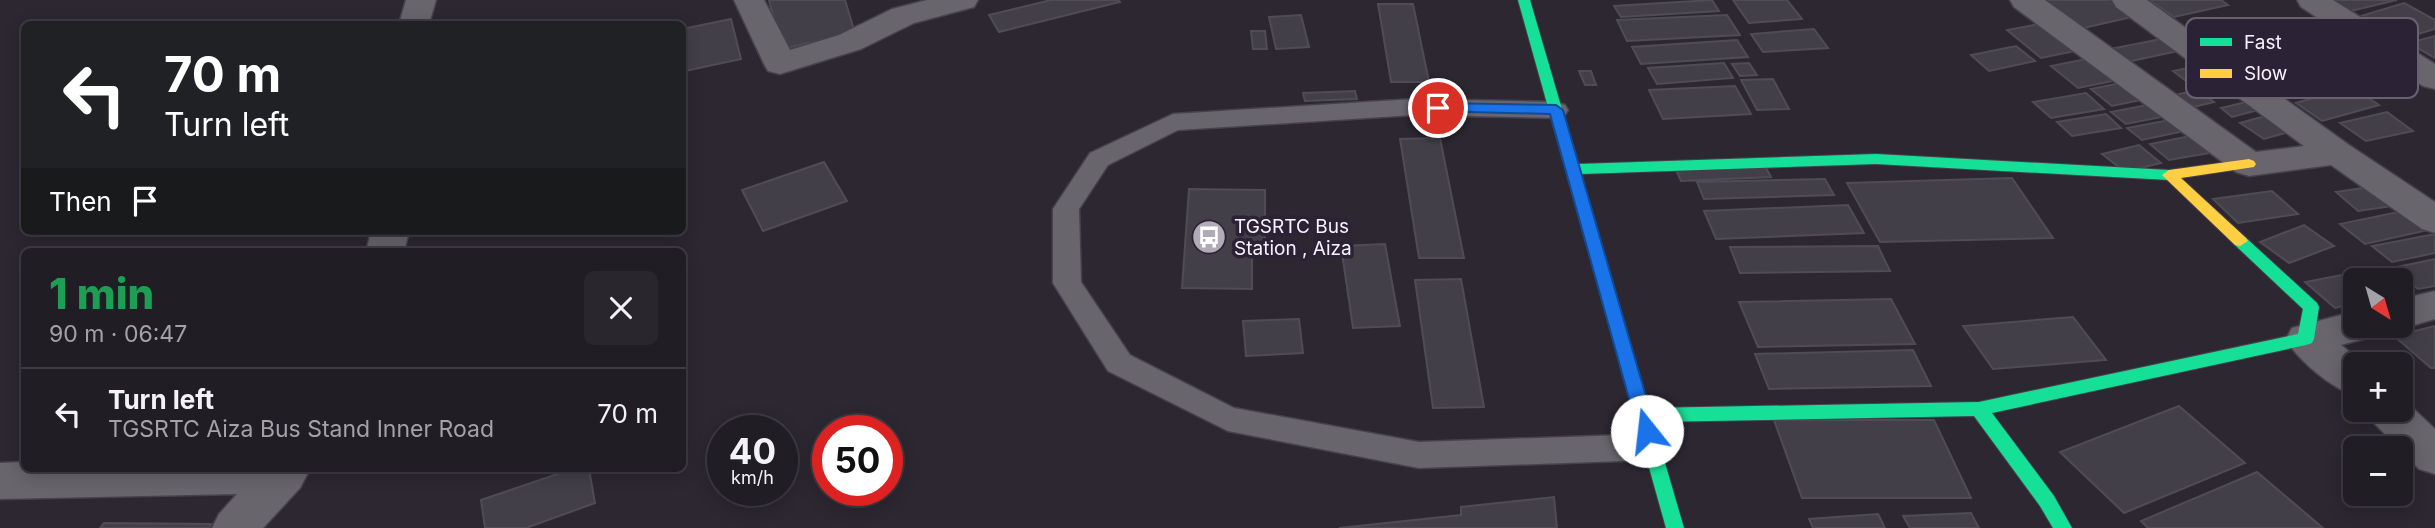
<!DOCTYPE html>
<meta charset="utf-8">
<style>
:root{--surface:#211d25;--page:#29262d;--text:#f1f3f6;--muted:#a2a2a7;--line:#3e3b42}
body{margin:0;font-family:Inter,sans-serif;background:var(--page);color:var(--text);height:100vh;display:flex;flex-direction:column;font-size:26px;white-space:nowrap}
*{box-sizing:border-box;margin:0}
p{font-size:23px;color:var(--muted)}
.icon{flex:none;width:38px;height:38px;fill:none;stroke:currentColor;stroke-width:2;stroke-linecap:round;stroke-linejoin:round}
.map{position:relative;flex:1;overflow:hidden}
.details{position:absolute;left:21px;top:248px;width:665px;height:224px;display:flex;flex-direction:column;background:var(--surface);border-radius:10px;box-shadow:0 4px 18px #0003,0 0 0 2px var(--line)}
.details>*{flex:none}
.hud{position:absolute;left:21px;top:21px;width:665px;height:214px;border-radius:10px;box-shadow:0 4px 18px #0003,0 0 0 2px var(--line);background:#202124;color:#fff;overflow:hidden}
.needle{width:46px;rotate:143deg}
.buttons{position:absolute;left:2343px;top:268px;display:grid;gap:14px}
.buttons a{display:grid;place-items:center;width:70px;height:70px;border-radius:10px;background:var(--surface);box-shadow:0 4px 18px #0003,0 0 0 2px var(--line);font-size:35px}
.speed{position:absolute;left:707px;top:415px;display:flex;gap:14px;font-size:35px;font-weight:700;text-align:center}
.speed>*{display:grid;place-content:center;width:91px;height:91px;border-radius:50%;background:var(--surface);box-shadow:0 4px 18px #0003,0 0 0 2px var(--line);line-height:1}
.speed small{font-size:18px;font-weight:400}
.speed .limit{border:10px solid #d22;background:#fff;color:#111}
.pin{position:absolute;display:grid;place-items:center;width:60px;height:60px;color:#fff;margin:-30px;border:4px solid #fff;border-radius:50%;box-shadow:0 2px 7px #0007}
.me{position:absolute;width:77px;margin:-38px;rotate:344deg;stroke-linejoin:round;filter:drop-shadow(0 0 5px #0008)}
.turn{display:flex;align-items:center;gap:24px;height:147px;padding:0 28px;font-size:32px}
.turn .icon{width:91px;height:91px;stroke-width:2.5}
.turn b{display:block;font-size:49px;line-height:60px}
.then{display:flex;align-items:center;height:66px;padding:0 28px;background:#0003;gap:14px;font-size:26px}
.round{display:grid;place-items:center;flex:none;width:74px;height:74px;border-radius:10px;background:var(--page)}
.summary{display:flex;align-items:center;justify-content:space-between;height:119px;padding:0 28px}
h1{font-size:42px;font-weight:800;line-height:52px;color:#1e9e55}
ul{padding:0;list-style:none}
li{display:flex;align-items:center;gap:21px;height:91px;padding:0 28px;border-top:2px solid var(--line)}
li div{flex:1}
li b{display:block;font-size:26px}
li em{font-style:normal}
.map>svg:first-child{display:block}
.building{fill:#433f49;stroke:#504c55;stroke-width:2}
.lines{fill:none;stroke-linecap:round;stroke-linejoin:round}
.lane-casing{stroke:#46424b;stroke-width:3}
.street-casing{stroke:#46424b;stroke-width:3}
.fast-casing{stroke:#46424b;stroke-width:2}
.slow-casing{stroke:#46424b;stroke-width:2}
.lane{fill:#68656c;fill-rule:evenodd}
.street{fill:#68656c;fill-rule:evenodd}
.fast{fill:#16e098;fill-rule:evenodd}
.slow{fill:#ffcf43;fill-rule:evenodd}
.route{fill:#1a73e8;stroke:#114b97;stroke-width:2}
.labels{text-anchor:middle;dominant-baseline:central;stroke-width:7;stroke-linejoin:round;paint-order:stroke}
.poi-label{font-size:19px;fill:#f7f2ff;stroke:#2b2335;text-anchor:start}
.key{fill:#2b2335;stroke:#686172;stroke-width:2}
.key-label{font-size:19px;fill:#f7f2ff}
</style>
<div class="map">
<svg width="2435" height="528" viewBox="0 0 2435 528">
<rect width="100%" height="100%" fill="#2c2731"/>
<!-- building -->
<path class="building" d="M769,0H845L855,33L781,49Z
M1051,0H1118L1120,2L999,32L989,15Z
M1712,0L1719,11L1621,17L1614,6Z
M1733,0H1787L1802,19L1749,23Z
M2045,0H2114L2136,16L2084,28Z
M2149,0H2221L2228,5L2174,17Z
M2333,0H2397L2351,11Z
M2404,3L2435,20V29L2402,39L2361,16Z
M1378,4H1413L1429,82H1391Z
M1301,15L1309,47L1276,49L1269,17Z
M1727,15L1740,35L1627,41L1617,20Z
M731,19L741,59L685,71L682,29Z
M2050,22L2085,49L2041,58L2007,30Z
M1814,29L1828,48L1763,52L1751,34Z
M1251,31H1265L1267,49H1253Z
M2435,36V58L2409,43Z
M2166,38L2183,50L2127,62L2110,49Z
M1737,40L1748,57L1641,64L1632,47Z
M2016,46L2035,61L1989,71L1971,55Z
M2388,53L2432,81L2402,88L2358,60Z
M2096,57L2123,79L2078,88L2051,66Z
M1724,63L1733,78L1657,84L1648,68Z
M1749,63L1757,75L1740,76L1732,64Z
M2203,65L2224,80L2194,87L2173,71Z
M1579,71H1591L1596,85H1585Z
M1773,79L1789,109L1757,110L1741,80Z
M2130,81L2151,98L2112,106L2091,89Z
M1735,86L1751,114L1663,119L1649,90Z
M2353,87L2379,105L2322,121L2296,103Z
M2198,90L2214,102L2190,108L2174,95Z
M1355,91L1357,99L1305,101L1303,93Z
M2086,93L2104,109L2051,118L2033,102Z
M2250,101L2262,109L2232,117L2221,108Z
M2157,103L2172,115L2126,124L2111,112Z
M2387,112L2413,131L2366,141L2340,123Z
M2276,113L2299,129L2264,139L2240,123Z
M2106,114L2121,128L2072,136L2057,122Z
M2175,119L2189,130L2142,140L2127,128Z
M2190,136L2209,153L2169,160L2150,144Z
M1440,138L1464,258H1419L1400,139Z
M2139,145L2161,163L2125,172L2102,154Z
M824,162L847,201L763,231L742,190Z
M1765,166L1771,177L1681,181L1676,170Z
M2012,178L2053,238L1880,242L1847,183Z
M1825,179L1834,195L1704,199L1697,182Z
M2376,186L2399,205L2358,211L2336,192Z
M1189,189L1265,190V251H1252V289L1182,288Z
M2272,191L2298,214L2238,223L2213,199Z
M1848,205L1864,233L1716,239L1704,211Z
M2408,210L2433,229L2365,244L2340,224Z
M2304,225L2334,246L2289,263L2260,242Z
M2435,234V253L2392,262L2372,246Z
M1385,244L1400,326L1353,328L1341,246Z
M1878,246L1890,271L1740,273L1730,247Z
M2435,259V286L2418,289L2392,268Z
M2362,271L2373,280H2356V303L2335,308L2305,282Z
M1461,279L1484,407L1433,408L1415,280Z
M1891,299L1915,344L1758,347L1739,302Z
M2073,317L2106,360L1993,369L1963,326Z
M1299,319L1303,353L1246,356L1243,321Z
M2435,326V368H2431L2394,336Z
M1913,350L1931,386L1769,389L1755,354Z
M2179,406L2245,463L2124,513L2060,452Z
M1774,420H1934L1971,498H1802Z
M572,469H589L595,503L526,528H485L481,500Z
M2257,472L2323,528H2148L2141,521Z
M1554,497L1557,528H1339L1461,515V507Z
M1971,513L1979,528H1910L1903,516Z
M1878,514L1885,528H1813L1809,519Z
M104,523L211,524L209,528H100Z"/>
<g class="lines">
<!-- lane casing -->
<g class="lane-casing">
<path id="lane" d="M1414,99L1556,102L1565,105L1568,110L1565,115L1556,118L1414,115L1178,130L1108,165L1079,209L1081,282L1130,355L1234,408L1419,442L1651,434L1662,438L1667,447L1662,456L1651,460L1419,468L1228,431L1108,371L1053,283V209L1090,153L1173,114Z"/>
</g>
<!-- street casing -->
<g class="street-casing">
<path id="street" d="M406,0H436L429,24H399Z
M734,0H764L790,50L839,35L892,9L927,0H978L974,7L914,23L861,49L780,74L768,71L764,64Z
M2010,0H2045L2256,152L2304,146L2116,7L2112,0H2147L2349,145L2435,202V233L2422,229L2331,165L2249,176L2236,172L2014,7Z
M2297,0H2333L2435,64V89L2423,86L2301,7Z
M371,231H409L404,252H366Z
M2435,291V319L2401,329L2391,326H2401V299Z
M2356,311V326H2377L2371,337L2341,345L2365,364H2356V396C2333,389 2297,360 2286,339L2292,328Z
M2401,397L2435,429V474L2419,469L2373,422L2367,410H2401Z
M24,462V469H310L300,488L263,528H212L219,514L237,494L0,499V463Z"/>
</g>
<!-- fast casing -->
<g class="fast-casing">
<path id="fast" d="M1518,0H1530L1578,164L1876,154L2169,170L2176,175L2169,180L1876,164L1581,174L1649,408L1979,402L2298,334L2303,309L2235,245L2232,241L2240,236L2245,237L2317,303L2319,307L2314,339L2312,343L2306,345L1992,413L2054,496L2072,528H2053L2040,506L1974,416L1653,422L1684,528H1666Z"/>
</g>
<!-- slow casing -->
<g class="slow-casing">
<path id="slow" d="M2249,159L2254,161L2256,164L2254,167L2181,178L2245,237L2248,241L2240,246L2235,245L2162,175L2169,170Z"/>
</g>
<!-- lane -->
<use href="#lane" class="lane"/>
<!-- street -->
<use href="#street" class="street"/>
<!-- fast -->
<use href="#fast" class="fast"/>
<!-- slow -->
<use href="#slow" class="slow"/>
</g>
<!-- route -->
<path class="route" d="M1438,103L1556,105L1563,110L1656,431L1653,436H1641L1638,431L1550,114L1433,111L1431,108Z"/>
<!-- icons -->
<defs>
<g id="bus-disc" transform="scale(1.75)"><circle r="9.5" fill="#b0abb7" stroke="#2b2335"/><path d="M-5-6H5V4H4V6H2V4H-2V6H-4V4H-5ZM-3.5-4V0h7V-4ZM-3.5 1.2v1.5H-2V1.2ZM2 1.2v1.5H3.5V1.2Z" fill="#fff"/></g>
</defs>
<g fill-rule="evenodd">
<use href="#bus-disc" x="1209" y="237"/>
</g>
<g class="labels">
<!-- poi labels -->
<g class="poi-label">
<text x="1234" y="226">TGSRTC Bus<tspan x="1234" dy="22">Station , Aiza</tspan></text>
</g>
</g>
<!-- legend -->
<rect x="2186" y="18" width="232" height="80" rx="10" class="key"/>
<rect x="2200" y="38" width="32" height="8" fill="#16e098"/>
<rect x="2200" y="69" width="32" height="9" fill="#ffcf43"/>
<g class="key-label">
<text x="2244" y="49">Fast</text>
<text x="2244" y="80">Slow</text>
</g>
</svg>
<div class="buttons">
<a><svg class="needle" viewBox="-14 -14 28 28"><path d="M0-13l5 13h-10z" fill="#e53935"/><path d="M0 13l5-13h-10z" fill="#a2a2a7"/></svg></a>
<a>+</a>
<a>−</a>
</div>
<div class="speed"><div>40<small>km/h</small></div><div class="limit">50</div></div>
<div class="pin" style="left:1438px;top:108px;background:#d93025"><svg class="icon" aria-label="arrive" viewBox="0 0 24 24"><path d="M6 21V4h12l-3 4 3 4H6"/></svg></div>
<svg class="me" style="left:1647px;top:431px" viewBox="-20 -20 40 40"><circle r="19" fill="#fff"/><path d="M0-13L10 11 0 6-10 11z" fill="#1a73e8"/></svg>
<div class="hud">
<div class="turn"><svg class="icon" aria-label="left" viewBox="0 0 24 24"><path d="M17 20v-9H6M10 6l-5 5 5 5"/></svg><div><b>70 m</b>Turn left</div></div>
<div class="then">Then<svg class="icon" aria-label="arrive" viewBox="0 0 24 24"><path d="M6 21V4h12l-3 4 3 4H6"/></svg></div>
</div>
<section class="details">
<div class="summary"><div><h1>1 min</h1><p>90 m · 06:47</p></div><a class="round"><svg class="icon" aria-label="close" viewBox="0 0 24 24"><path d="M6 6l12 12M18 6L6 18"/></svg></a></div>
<ul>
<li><svg class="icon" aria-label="left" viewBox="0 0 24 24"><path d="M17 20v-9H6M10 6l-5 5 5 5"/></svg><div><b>Turn left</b><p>TGSRTC Aiza Bus Stand Inner Road</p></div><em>70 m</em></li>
</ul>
</section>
</div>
